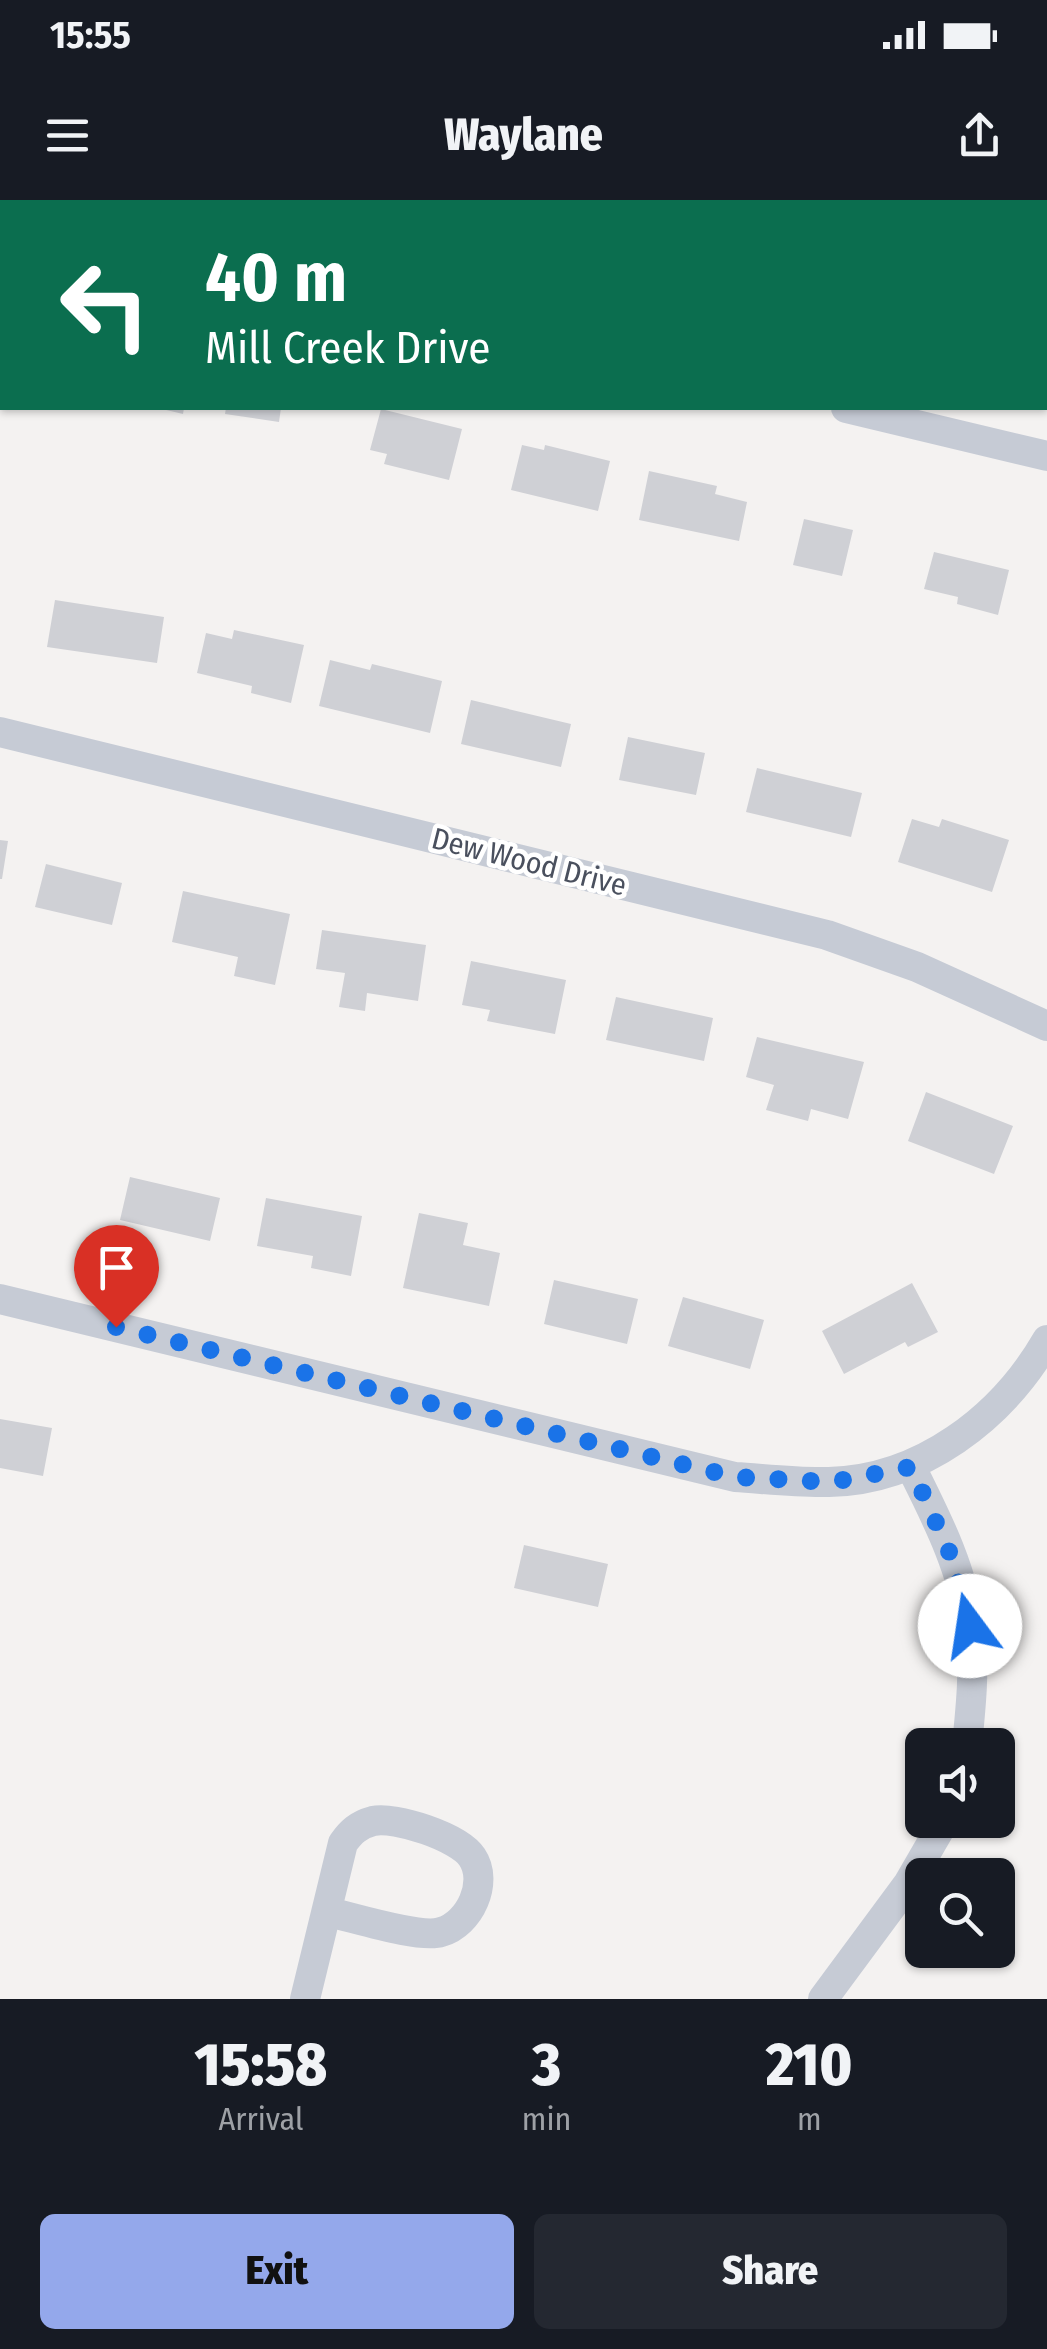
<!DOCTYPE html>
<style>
:root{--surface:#171b24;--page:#242831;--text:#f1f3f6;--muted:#9ea1a6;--accent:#94a8eb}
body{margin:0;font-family:"Fira Sans Condensed",sans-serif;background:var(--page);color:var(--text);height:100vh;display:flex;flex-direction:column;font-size:38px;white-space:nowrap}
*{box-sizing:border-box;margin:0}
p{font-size:32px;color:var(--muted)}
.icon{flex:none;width:55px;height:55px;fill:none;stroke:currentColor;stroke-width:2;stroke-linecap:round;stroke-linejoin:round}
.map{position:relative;height:1799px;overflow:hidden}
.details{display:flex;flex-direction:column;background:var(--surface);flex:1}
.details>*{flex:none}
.banner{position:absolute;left:0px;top:0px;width:1048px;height:210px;box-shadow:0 2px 8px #0004;background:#0b6e4f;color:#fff;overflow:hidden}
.tools{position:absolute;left:905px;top:1528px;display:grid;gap:20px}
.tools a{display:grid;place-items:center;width:110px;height:110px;border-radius:15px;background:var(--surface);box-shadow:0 2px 8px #0004;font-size:50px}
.pin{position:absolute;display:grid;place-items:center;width:85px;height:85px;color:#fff;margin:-102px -42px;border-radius:50% 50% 50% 0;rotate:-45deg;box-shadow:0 0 10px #0007}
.pin .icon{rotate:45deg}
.me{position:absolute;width:110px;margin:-55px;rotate:346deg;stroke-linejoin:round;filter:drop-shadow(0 0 8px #0008)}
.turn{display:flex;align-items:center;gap:35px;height:210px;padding:0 40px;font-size:45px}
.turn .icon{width:130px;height:130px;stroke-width:2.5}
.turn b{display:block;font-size:70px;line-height:85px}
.eta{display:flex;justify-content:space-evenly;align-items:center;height:170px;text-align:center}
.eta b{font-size:60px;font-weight:800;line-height:70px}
.button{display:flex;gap:20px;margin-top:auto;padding:20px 40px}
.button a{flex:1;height:115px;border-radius:15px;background:var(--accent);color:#111;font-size:40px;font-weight:800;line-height:115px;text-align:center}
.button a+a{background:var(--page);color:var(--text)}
.status{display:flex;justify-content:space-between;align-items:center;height:70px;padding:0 50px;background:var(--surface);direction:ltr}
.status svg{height:28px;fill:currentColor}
header{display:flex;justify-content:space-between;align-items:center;height:130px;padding:0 40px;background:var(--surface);font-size:45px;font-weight:800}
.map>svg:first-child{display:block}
.building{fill:#cfd0d5}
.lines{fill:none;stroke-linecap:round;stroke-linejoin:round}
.street{stroke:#c6cbd5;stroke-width:30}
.route{stroke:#1a73e8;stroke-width:18;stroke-dasharray:0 32.4}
.labels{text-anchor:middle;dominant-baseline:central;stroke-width:9;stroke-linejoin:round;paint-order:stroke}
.street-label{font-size:30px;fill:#4a505e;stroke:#fff}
</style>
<div class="status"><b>15:55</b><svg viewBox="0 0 49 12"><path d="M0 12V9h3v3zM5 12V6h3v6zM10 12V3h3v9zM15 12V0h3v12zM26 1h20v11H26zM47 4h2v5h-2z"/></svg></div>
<header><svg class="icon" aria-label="menu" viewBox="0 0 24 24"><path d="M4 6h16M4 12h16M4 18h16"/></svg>Waylane<svg class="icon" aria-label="share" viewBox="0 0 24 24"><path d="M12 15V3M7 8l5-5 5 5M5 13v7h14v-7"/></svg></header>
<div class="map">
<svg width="1047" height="1799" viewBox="0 0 1047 1799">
<rect width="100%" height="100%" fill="#f4f2f1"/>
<!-- building -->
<path class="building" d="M158,208H184L183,214Z
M226,208H281L279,222L225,214Z
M381,209L462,229L449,280L384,264L387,254L370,250Z
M522,245L544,250L545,245L610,261L598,311L511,290Z
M649,271L717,286L715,294L747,302L739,341L639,320Z
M804,319L853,330L842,376L793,365Z
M934,352L1009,370L998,415L957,404L958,397L924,389Z
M55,400L164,417L157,463L47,447Z
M234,430L304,445L291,503L251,493L252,486L197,473L206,433L232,439Z
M330,460L370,470L372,464L442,481L430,533L319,506Z
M471,500L571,524L561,567L461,544Z
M628,537L705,553L696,595L619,580Z
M757,568L862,593L851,637L746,612Z
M912,619L939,627L942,619L1009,640L992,692L898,662Z
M0,640L8,641L2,679H0Z
M46,664L122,683L112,725L35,707Z
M183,691L290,714L275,785L234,776L238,757L172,742Z
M322,730L426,745L418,801L367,793L365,811L339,807L345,773L316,769Z
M471,761L566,780L555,834L487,821L490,810L462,805Z
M616,797L713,818L704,861L606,840Z
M757,837L864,862L848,919L811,909L808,921L766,910L774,885L746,877Z
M926,892L1013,926L994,974L908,941Z
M130,977L220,998L210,1041L120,1020Z
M266,998L362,1016L351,1076L311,1068L313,1056L257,1046Z
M419,1013L468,1023L463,1045L500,1053L489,1106L403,1088Z
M554,1080L638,1099L627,1144L544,1124Z
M912,1083L938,1132L908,1147L905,1142L844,1174L822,1131Z
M683,1097L764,1120L750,1169L668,1146Z
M0,1219L52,1228L43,1276L0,1268Z
M524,1345L608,1364L598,1407L514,1388Z"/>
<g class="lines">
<!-- street -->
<path class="street" d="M8,0L19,2
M143,2L144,0
M676,2V0
M846,208L1047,256
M0,532L827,735L917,767L1047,826
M0,1099L735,1277C766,1279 798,1283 829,1282C921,1280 1002,1218 1047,1140
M911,1267C936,1317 964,1371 970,1428C975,1467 971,1506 967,1545
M305,1799L343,1643C351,1632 358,1625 373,1621C395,1616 459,1637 472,1657C489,1682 470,1724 441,1732C420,1739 352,1717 328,1712
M823,1799L908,1684L945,1620"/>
</g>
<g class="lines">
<!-- route -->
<path class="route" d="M116,1127L735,1277L832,1282L911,1267L952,1358L970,1426"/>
</g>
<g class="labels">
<!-- street labels -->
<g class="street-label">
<text transform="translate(529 662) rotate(14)">Dew Wood Drive</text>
</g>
</g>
</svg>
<div class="tools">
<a><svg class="icon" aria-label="sound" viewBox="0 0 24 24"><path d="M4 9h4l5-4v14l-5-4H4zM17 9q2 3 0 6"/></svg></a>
<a><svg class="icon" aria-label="search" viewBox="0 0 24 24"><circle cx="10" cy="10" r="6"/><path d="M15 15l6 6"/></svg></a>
</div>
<div class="pin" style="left:116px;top:1127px;background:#d93025"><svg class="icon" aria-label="arrive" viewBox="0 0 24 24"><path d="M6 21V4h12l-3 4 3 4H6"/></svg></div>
<svg class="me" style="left:970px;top:1426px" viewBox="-20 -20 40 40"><circle r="19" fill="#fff"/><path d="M0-13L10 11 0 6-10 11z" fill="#1a73e8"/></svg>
<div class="banner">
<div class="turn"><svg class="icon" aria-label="left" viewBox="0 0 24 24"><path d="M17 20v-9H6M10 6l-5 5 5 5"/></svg><div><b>40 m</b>Mill Creek Drive</div></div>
</div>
</div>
<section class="details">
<div class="eta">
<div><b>15:58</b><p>Arrival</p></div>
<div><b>3</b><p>min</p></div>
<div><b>210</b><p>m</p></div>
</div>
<div class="button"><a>Exit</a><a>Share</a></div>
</section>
